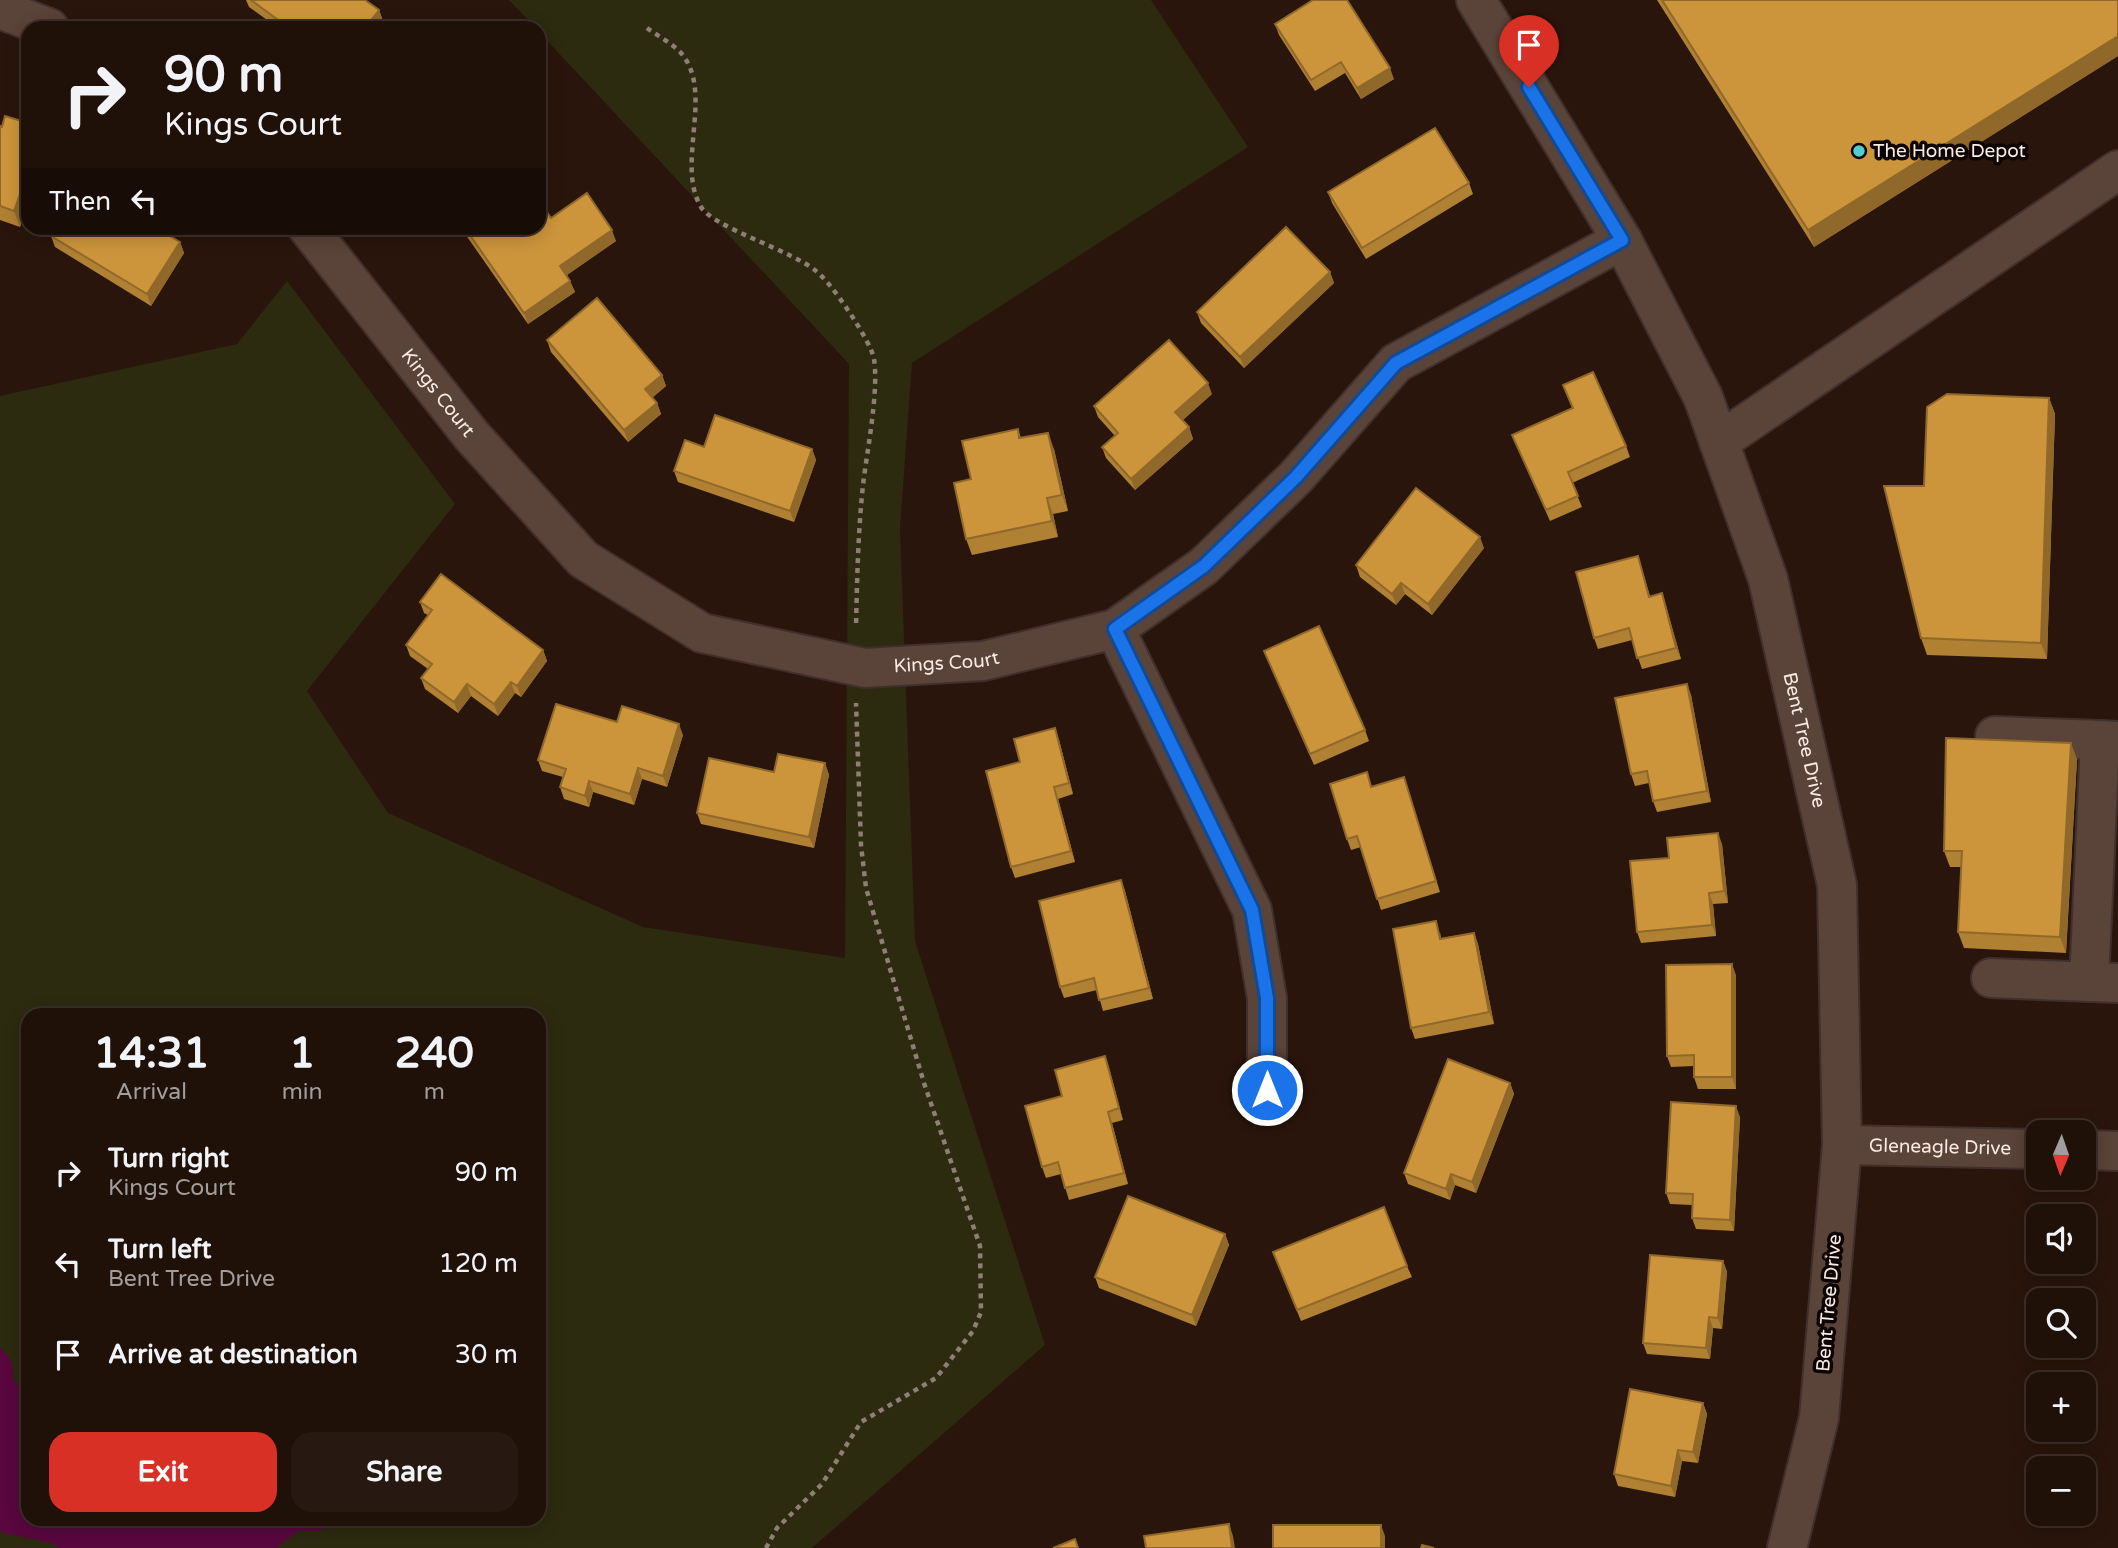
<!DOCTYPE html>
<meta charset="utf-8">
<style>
:root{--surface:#1f1008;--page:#271912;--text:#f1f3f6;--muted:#a19d9c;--line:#3c3029;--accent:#d93025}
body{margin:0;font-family:"Varela Round",sans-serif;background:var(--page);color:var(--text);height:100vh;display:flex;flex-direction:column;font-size:26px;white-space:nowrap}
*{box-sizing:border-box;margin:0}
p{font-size:23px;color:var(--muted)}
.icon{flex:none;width:38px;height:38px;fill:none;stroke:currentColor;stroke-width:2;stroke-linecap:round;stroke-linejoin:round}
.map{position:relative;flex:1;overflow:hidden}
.details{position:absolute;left:21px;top:1008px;width:525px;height:518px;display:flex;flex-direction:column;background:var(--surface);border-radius:21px;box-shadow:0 4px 18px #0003,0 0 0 2px var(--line)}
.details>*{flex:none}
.top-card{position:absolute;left:21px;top:21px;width:525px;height:214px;border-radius:21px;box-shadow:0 4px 18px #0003,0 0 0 2px var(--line);background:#1f1008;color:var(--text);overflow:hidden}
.needle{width:46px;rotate:182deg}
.tools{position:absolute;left:2026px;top:1120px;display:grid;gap:14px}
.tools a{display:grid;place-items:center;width:70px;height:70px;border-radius:14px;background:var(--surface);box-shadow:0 4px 18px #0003,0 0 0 2px var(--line);font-size:35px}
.pin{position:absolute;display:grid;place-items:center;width:60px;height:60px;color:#fff;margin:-72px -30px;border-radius:50% 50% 50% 0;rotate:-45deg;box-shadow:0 0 7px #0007}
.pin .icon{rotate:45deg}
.me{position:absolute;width:77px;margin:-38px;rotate:0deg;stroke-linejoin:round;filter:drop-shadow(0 0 5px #0008)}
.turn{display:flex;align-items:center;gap:24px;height:147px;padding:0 28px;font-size:32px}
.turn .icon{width:91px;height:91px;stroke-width:2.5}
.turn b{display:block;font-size:49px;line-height:60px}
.then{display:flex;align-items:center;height:66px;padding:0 28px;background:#0003;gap:14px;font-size:26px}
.eta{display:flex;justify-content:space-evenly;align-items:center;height:119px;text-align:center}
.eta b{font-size:42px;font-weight:700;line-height:49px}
.action{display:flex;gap:14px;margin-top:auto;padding:14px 28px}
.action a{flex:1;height:80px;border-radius:21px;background:var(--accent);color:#fff;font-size:28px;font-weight:700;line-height:80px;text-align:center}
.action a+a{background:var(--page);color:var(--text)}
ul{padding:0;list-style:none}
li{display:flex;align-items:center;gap:21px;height:91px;padding:0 28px}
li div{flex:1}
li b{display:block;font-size:26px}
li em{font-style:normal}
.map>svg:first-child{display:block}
.green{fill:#2c2a0f;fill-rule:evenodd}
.water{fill:#59073e}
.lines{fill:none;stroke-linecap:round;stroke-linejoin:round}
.minor-casing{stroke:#3f302e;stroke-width:42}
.path{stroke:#8f7e76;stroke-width:4.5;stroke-dasharray:5 5;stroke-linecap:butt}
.minor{stroke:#5a4338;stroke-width:38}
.wall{fill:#b08033}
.shaded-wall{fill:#906829}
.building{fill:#cd953b;stroke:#906829;stroke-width:2}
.route-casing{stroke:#114b97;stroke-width:18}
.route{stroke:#1a73e8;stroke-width:12}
.poi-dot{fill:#52cdcd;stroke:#0b0402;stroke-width:2.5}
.labels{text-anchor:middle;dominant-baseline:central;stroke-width:7;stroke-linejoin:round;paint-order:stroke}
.poi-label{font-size:19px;fill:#f9eae4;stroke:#0b0402;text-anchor:start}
.street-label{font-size:19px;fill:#f9eae4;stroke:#0b0402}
</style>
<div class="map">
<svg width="2118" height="1548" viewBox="0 0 2118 1548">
<rect width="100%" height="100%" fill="#29150b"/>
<!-- green -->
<path class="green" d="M509,0H1151L1248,147L912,363L900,528L915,941L1045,1345L812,1548H0V396L237,344L287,281L455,504L307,691L388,813L643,927L845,958L849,364L539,32V28H536ZM28,1015H539V1519H28Z"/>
<!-- water -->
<path class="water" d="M0,1347C3,1351 9,1357 11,1362C17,1377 6,1381 28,1389V1519H328L321,1531H298L276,1548H59L52,1543L3,1533L0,1530Z"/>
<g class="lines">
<!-- minor casing -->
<g class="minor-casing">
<g id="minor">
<path id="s1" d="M1476,0L1622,240L1703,397L1768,579L1837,885L1842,1145L1819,1418L1787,1548"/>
<path d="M0,9L49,28"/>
<path id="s2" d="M308,228L472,436L583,559L702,633L865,668L983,661L1115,629L1204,566L1296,477L1396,363L1622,240"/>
<path d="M1719,442L2118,170"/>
<path d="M1115,629L1252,910L1267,998V1090"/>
<path d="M1995,736L2100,740"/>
<path d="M1991,978L2118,983"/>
<path d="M2089,982L2100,740L2118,741"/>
<path id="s3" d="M1842,1145L2039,1149"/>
<path d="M2084,1150L2118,1151"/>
</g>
</g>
<!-- path -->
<path class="path" d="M647,28C658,36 673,44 681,53C715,92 675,164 701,207C714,228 791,250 816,271C831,282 871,341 874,359C879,391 867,451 863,485C858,533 857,580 856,628
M766,1548L777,1528L822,1484L861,1422L936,1378L973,1331L981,1312L980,1246L924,1083L866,888L861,845L856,703"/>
<!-- minor -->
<use href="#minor" class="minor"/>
</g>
<!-- wall -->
<path class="wall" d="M246,0H365L379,10L383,21L377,28H278L249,7Z
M1657,0H2118V56L1814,247Z
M1275,24L1394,79L1361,99L1345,73L1315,91L1279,35Z
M28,123V204L20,227L0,220V126Z
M1469,183L1473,194L1366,259L1332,203L1328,192Z
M551,218L616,241L567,275L575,292L528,324L461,228H539Z
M51,236L180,242L184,253L151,306L55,247Z
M1330,272L1334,283L1244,368L1201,323L1197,312Z
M547,340L662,375L666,386L652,398L657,403L661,414L628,442L551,352Z
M1563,385L1626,446L1630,457L1572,483L1582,507L1550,521L1512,435L1572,408Z
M1212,394L1183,420L1189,427L1193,439L1135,490L1106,458L1102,447L1115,436L1098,417L1094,406Z
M2049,398L2055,414L2047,659L1927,655L1921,638L1924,486Z
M1018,429L1021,438L1054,449L1068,511L1053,514L1058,537L972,555L966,539L971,479Z
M704,447L812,449L816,460L794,522L678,482L674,471Z
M1484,548L1432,615L1405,594L1396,605L1360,577L1356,565Z
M1638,556L1650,596L1662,593L1681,659L1642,669L1632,640L1598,649L1594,638Z
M420,602L543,650L547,661L521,697L515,693L498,716L471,696L458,713L425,689L421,678L428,669L410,656L406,645L428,615L424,613Z
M1264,651L1365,730L1369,741L1314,765Z
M1687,684L1691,695L1711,802L1657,812L1653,801L1649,783L1635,786L1631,774Z
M617,722L683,735L667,787L642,779L634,805L593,792L589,807L564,799L560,787L563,777L542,771L538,760Z
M1059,740L1073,794L1058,799L1075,862L1015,878L1011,867L1020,762Z
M2077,759L2066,953L1964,948L1958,932L1962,867H1950L1944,851Z
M825,763L829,775L814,848L701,824L697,813L774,772Z
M1404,777L1440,892L1381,910L1361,847L1351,850L1347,839L1372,787Z
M1722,844L1728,903L1713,904L1716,936L1641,943L1637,932L1669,858Z
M1121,880L1125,891L1153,999L1103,1011L1097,990L1064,998L1060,987Z
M1440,932L1441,938L1474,933L1478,944L1494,1024L1415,1039L1411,1028Z
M1736,975V1089H1698L1694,1077V1066L1671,1067L1667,1056Z
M1105,1056L1123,1120L1112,1123L1128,1184L1069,1200L1061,1174L1046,1178L1042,1167L1062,1096Z
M1510,1083L1514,1094L1476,1193L1455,1185L1450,1200L1408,1184L1404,1173Z
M1740,1117L1734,1231L1696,1229L1692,1218V1205L1670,1204L1666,1193Z
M1225,1234L1229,1245L1196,1326L1099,1288L1095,1277Z
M1273,1252L1407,1266L1412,1277L1301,1321Z
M1723,1261L1727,1272L1722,1329L1713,1328L1710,1359L1647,1354L1643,1343Z
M1703,1403L1707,1414L1698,1463L1682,1461L1675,1497L1618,1486L1614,1474Z"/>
<!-- shaded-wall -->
<path class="shaded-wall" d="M379,10L383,21L377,28H365Z
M2118,36V56L1814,247L1808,230Z
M1390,68L1394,79L1361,99L1357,88Z
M27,171L28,204L20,227L14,211Z
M612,230L616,241L564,277L560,266Z
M180,242L184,253L151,306L147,294Z
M1330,272L1334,283L1244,368L1240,357Z
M570,281L575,292L528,324L524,313Z
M662,375L666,386L649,400L645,389Z
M1208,383L1212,394L1179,423L1175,412Z
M2049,398L2055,414L2047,659L2041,643Z
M657,403L661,414L628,442L624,430Z
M1189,427L1193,439L1135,490L1131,479Z
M1048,433L1054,449L1068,511L1062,495Z
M812,449L816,460L794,522L790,511Z
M1047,498L1053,514L1058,537L1052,521Z
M1480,537L1484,548L1432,615L1428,604Z
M1401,583L1405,594L1396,605L1392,594Z
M1662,593L1666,605L1681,659L1676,648Z
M543,650L547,661L521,697L517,686Z
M511,682L515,693L498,716L494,704Z
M467,684L471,696L458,713L454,702Z
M1687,684L1691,695L1711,802L1707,791Z
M679,724L683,735L667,787L663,776Z
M1055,728L1059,740L1073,794L1069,783Z
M2071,743L2077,759L2066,953L2060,937Z
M825,763L829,775L814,848L809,837Z
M638,768L642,779L634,805L630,794Z
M589,781L593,792L589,807L585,796Z
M1054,787L1058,799L1075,862L1071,851Z
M1718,833L1722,844L1728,903L1724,891Z
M1121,880L1125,891L1153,999L1149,988Z
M1709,893L1713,904L1716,936L1712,925Z
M1474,933L1478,944L1494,1024L1489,1012Z
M1732,964L1736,975V1089L1732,1077Z
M1105,1056L1109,1067L1123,1120L1119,1108Z
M1510,1083L1514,1094L1476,1193L1472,1182Z
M1736,1106L1740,1117L1734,1231L1730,1220Z
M1108,1112L1112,1123L1128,1184L1124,1173Z
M1451,1174L1455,1185L1450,1200L1446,1189Z
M1225,1234L1229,1245L1196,1326L1192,1315Z
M1723,1261L1727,1272L1722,1329L1718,1318Z
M1709,1317L1713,1328L1710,1359L1706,1348Z
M1703,1403L1707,1414L1698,1463L1693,1452Z
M1678,1450L1682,1461L1675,1497L1671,1486Z
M1229,1524L1233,1536L1235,1548H1232Z
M1381,1525L1385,1536V1548H1381Z"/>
<!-- building -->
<path class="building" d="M251,0H365L379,10L365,28H289Z
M1313,0H1347L1390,68L1357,88L1341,62L1311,80L1275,24Z
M1662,0H2118V36L1808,230Z
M5,116L28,123V171L14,211L0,206V126L2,127Z
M1435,128L1469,183L1362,248L1328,192Z
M587,193L612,230L560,266L570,281L524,313L465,228H539V201L551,218Z
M1286,227L1330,272L1240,357L1197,312Z
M56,228H156L180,242L147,294L51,236Z
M597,298L662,375L645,389L657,403L624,430L547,340Z
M1169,340L1208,383L1175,412L1189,427L1131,479L1102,447L1118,433L1094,406Z
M1593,372L1626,446L1568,472L1578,496L1546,510L1512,435L1573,408L1563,385Z
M1947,394L2049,398L2041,643L1921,638L1884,486H1924L1927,407Z
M715,415L812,449L790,511L674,471L685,440L704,447Z
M1018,429L1019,438L1048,433L1062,495L1047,498L1052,521L966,539L954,483L971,479L962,441Z
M1416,488L1480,537L1428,604L1401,583L1392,594L1356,565Z
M1638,556L1649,597L1662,593L1676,648L1637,658L1629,628L1594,638L1576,572Z
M441,574L543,650L517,686L511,682L494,704L467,684L454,702L421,678L432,664L406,645L432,610L420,602Z
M1319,626L1365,730L1310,754L1264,651Z
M1687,684L1707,791L1653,801L1647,771L1631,774L1615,698Z
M556,704L617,722L622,706L679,724L663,776L638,768L630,794L589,781L585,796L560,787L566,769L538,760Z
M1055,728L1069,783L1054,787L1071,851L1011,867L986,771L1020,762L1014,739Z
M1946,738L2071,743L2060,937L1958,932L1962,851H1944Z
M778,754L825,763L809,837L697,813L709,758L774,772Z
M1367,772L1371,787L1404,777L1436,881L1377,899L1357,836L1347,839L1330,784Z
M1718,833L1724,891L1709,893L1712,925L1637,932L1630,861L1669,858L1667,838Z
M1121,880L1149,988L1099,1000L1094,978L1060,987L1039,901Z
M1436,921L1440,939L1474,933L1489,1012L1411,1028L1393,929Z
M1732,964V1077H1694V1055L1667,1056L1666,965Z
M1105,1056L1119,1108L1108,1112L1124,1173L1065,1188L1058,1162L1042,1167L1025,1106L1062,1096L1055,1070Z
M1448,1059L1510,1083L1472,1182L1451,1174L1446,1189L1404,1173Z
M1671,1102L1736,1106L1730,1220L1692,1218L1693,1194L1666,1193Z
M1128,1196L1225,1234L1192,1315L1095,1277Z
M1384,1207L1407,1266L1297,1310L1273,1252Z
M1650,1255L1723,1261L1718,1318L1709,1317L1706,1348L1643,1343Z
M1630,1389L1703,1403L1693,1452L1678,1450L1671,1486L1614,1474Z
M1229,1524L1232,1548H1146L1144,1536Z
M1273,1525H1381V1548H1273Z
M1075,1539L1078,1548H1053Z
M1422,1545L1434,1548H1421Z"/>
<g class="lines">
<!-- route casing -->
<g class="route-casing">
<path id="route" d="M1267,1090V998L1252,910L1115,629L1204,566L1296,477L1396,363L1622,240L1529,87"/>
</g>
<!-- route -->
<use href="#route" class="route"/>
</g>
<!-- markers -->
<circle class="poi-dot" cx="1859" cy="151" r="7"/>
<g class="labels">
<!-- poi labels -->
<g class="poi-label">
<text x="1873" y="151">The Home Depot</text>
</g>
<!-- street labels -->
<g class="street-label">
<text stroke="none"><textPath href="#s2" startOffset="210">Kings Court</textPath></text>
<text stroke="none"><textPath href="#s2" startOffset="819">Kings Court</textPath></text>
<text stroke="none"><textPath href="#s1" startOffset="816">Bent Tree Drive</textPath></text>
<text stroke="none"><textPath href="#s3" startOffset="98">Gleneagle Drive</textPath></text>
<text transform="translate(1829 1303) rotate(-85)">Bent Tree Drive</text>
</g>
</g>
</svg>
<div class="tools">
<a><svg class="needle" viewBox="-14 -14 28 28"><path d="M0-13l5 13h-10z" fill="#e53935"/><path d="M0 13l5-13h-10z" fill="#a19d9c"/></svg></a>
<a><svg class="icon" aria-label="sound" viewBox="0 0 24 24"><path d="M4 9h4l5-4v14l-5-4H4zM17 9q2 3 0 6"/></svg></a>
<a><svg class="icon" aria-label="search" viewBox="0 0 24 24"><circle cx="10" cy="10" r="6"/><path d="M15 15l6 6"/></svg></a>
<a>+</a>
<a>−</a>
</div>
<div class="pin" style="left:1529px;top:87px;background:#d93025"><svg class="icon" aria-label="arrive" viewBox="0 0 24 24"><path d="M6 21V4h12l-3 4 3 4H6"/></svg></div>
<svg class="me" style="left:1267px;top:1090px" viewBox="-20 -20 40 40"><circle r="17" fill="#1a73e8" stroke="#fff" stroke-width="3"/><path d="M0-11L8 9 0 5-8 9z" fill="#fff"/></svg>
<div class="top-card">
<div class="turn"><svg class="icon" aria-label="right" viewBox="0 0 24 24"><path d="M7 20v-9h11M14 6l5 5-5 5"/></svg><div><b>90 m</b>Kings Court</div></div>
<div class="then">Then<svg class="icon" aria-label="left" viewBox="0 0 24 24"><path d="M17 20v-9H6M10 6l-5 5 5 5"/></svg></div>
</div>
<section class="details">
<div class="eta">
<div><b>14:31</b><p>Arrival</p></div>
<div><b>1</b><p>min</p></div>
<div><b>240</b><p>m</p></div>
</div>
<ul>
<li><svg class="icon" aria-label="right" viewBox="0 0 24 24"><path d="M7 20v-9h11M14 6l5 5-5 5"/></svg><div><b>Turn right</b><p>Kings Court</p></div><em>90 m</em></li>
<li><svg class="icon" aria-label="left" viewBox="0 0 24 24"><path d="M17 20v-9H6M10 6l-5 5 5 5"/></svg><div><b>Turn left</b><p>Bent Tree Drive</p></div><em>120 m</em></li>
<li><svg class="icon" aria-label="arrive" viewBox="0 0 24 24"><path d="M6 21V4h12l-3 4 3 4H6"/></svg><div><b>Arrive at destination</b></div><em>30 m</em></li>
</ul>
<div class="action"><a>Exit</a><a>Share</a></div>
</section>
</div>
